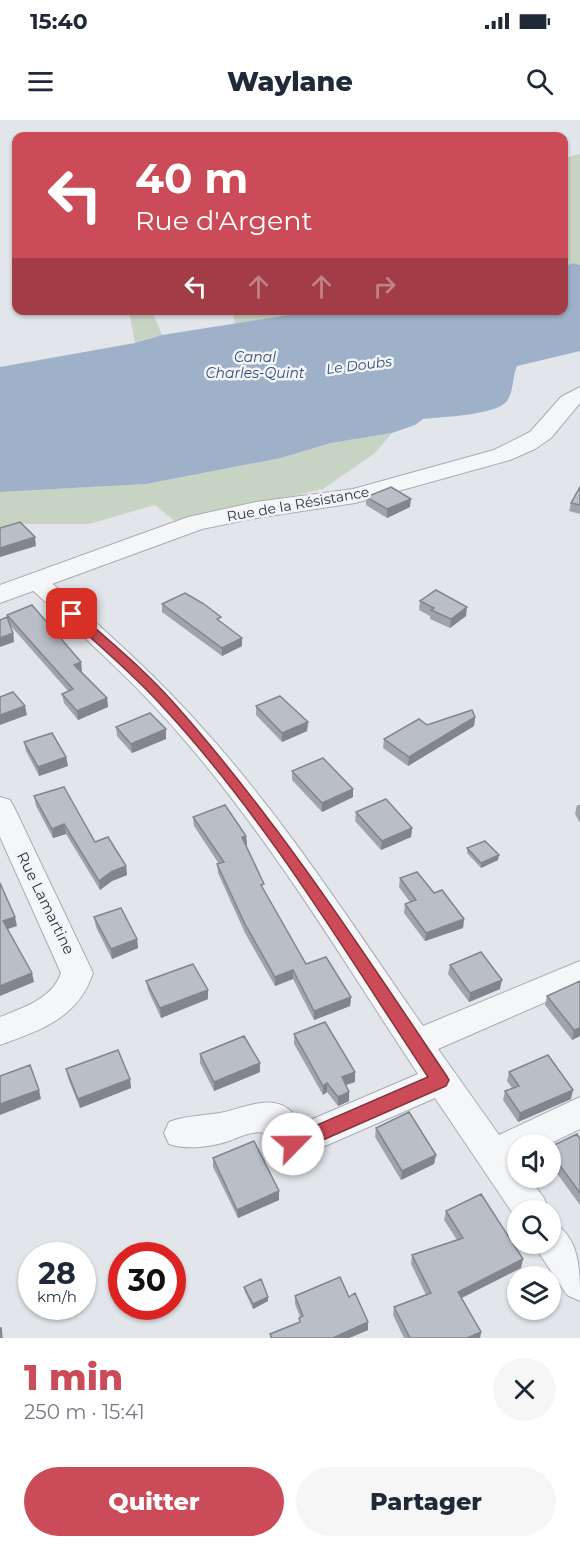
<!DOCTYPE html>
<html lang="fr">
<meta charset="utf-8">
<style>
:root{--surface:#fff;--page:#f6f6f7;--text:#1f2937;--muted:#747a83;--accent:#cb4c58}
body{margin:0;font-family:Montserrat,sans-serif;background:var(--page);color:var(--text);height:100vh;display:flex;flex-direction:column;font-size:22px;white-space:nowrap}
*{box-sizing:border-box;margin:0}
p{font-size:20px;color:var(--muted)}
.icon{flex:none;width:33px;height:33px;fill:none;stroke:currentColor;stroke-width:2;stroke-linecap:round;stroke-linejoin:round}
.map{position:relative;height:1218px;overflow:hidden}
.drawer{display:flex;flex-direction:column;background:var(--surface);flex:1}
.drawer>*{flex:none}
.guide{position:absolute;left:12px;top:12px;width:556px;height:183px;border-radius:12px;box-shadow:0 2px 4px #0004;background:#cb4c58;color:#fff;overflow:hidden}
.controls{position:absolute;left:507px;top:1014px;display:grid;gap:12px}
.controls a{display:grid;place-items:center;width:54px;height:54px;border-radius:50%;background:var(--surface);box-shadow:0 2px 4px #0004;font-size:30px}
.speed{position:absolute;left:18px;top:1122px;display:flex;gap:12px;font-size:30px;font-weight:700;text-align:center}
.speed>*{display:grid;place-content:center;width:78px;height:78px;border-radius:50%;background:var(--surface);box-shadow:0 2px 4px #0004;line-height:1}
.speed small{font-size:15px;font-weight:400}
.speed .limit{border:9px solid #d22;background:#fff;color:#111}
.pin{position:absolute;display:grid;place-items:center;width:51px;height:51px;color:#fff;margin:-26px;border-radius:12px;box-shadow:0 3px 9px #0006}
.me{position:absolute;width:66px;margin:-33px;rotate:67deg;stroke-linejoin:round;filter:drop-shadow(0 0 4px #0008)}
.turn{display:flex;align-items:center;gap:21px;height:126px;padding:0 24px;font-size:27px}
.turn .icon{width:78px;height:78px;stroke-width:2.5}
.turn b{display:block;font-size:42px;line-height:51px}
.lanes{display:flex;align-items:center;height:57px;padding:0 24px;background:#0003;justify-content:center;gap:30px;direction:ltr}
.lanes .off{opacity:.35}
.round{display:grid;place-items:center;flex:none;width:63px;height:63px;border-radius:32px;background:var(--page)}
.head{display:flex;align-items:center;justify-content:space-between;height:102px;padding:0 24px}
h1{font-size:36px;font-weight:800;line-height:45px;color:var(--accent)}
.action{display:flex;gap:12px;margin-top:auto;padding:12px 24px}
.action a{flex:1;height:69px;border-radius:36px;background:var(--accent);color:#fff;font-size:24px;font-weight:800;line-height:69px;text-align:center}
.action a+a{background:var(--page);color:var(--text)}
.status{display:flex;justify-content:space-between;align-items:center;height:42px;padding:0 30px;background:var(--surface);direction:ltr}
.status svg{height:16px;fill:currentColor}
header{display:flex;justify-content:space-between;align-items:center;height:78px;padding:0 24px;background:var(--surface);font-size:27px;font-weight:800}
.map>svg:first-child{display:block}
.green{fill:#c7d4c4}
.water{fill:#9eb1c9}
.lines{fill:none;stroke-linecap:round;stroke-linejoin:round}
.minor-casing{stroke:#a7acb4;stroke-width:2}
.tertiary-casing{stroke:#a7acb4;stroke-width:2}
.minor{fill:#f5f6f8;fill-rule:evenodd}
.tertiary{fill:#f5f6f8;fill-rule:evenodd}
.wall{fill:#a0a3ab}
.shaded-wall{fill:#82858b}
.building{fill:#babec7;stroke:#82858b;stroke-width:1.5}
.route{fill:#cb4c58;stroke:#843139;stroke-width:1.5}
.labels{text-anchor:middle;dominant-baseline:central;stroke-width:5;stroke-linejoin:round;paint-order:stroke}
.far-water-label{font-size:14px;font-style:italic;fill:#364e75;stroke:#f2f4f7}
.far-street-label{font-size:14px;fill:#2b3242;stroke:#f2f4f7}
.street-label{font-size:15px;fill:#2b3242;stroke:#f2f4f7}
</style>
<div class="status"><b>15:40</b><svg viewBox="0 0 49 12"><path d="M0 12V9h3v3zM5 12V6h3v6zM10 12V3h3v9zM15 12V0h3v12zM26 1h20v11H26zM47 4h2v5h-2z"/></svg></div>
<header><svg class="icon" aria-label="menu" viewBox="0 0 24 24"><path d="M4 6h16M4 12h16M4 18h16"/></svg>Waylane<svg class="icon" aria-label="search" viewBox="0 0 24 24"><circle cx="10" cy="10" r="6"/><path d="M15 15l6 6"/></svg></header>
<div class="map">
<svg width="580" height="1218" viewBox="0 0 580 1218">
<rect width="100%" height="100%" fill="#e2e5ea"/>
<!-- green -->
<path class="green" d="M580,34V145L573,143L564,147V38Z
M232,190L314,191L235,204Z
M129,191H152L162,215L135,223Z
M392,313L375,333L323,369L176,402L155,385L89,404H11L0,408V372L146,364L281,338L331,323Z"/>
<!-- water -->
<path class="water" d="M573,143L580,145V231L517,246C512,257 514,273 506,282C495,295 441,297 423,299L415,305L392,313L331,323L281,338L146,364L0,372V247L135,223L162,215L314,191L564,190V147Z"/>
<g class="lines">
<!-- minor casing -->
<g class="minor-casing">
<path id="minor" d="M37,455L45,457C101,507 156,555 205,611C287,702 353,806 423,906L580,841V867L438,929L499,1015L580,977V1009L549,1024H518V1058H529L544,1078L549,1090H518V1101L435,978L293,1040L281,1035C277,1029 273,1014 265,1013C253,1010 239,1017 229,1021C211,1027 186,1030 169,1024L164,1013L169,1002C187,995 206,996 225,992C253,985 282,970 301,1004L418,954C344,842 275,726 187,623C139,566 84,517 29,467L26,462L29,457Z
M0,677L10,680L14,687L93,853C78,898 41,910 0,925V897C23,888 53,878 61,853L0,717Z
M550,1101C580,1116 580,1148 580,1181L567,1175L533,1124H550Z"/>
</g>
<!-- tertiary casing -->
<g class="tertiary-casing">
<path id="tertiary" d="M580,267V283L551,318L535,329L510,340L355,383L256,398L202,409L0,483V465L188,397L256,382L353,369L494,330L530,312L561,277Z"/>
</g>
<!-- minor -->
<use href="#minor" class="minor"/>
<!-- tertiary -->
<use href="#tertiary" class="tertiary"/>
</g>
<!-- wall -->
<path class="wall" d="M580,367V394L569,391L571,383Z
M366,377L410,387L387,398L366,385Z
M420,481L466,496L450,508L430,499V496L419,490Z
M162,484L221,502L242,518V526L222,536L162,492Z
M7,495L82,551H81L107,578L108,587L78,600L64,583L62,574L68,571L10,505L13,513L14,522Z
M256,586L308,602L307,611L282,622L256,595Z
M475,597L474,606L408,646L383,628L384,619L427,605Z
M116,607L166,619L132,633L117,616Z
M24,622L66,637L68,646L39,656L26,631Z
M292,651L353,677L322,692L292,660Z
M34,676L126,746L127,755L112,761L100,770L66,714L53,718L36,686Z
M577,685H580V703L575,694Z
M356,692L412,708L411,717L381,730L355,701Z
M193,697L246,716L247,725H246L264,771L306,844L351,877L350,886L314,900L293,859L275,866L245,813L218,753L217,744H219L194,706Z
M467,728L498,740L481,748L467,733Z
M400,758L434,773L464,799L463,808L425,821L404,793L405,784L410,782L399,767Z
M94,797L137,819L138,828L112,839L96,807Z
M450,845L500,869L469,882L448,854Z
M146,861L208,870V879L161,898L148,870Z
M547,876L580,916L572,920L545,885Z
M294,914L355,952V962L346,965L349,972V981L338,986L327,972L323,975L294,924Z
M200,934L260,943V952L214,971L200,943Z
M66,949L130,959L131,968L80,988L68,958Z
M509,952L571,979L518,1002L503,980L505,971L512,968L507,961Z
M376,1008L436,1035L434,1044L401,1060L375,1017Z
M580,1019V1085L550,1044V1027Z
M213,1038L279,1071V1080L238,1098L213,1047Z
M446,1091L521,1148L462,1178L481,1212L480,1218H404L393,1195L394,1187L426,1175L411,1144L412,1135L457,1120L444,1100Z
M244,1167L268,1181L253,1189L245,1172Z
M295,1176L349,1177L368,1202V1210L349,1218H270V1214L299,1202V1198L300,1197L295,1184Z"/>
<!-- shaded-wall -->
<path class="shaded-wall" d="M411,379L410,387L387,398V389Z
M35,417L36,426L0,437V428Z
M467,487L466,496L450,508L451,499Z
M13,513L14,522L0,527V518Z
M242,518V526L222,536V528Z
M81,542L82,551L75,554L74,545Z
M107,578L108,587L78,600L77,591Z
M25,586L27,595L0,605V595Z
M475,597L474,606L408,646L409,637Z
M308,602L307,611L282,622V613Z
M166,609V619L132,633L131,624Z
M66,637L68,646L39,656L38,647Z
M353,669V677L322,692V683Z
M64,704L66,714L53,718L52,709Z
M412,708L411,717L381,730L382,721Z
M246,716L247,725L242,726V717Z
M499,735L498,740L481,748V743Z
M126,746L127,755L112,761L100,770L99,761L111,752Z
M15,797L17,806L5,810L3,801Z
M464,799L463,808L425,821L426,813Z
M137,819L138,828L112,839L111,829Z
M293,850V859L275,866V857Z
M32,853L34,862L0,876V866Z
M502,860L500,869L469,882L470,873Z
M208,870V879L161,898L160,888Z
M351,877L350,886L314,900V891Z
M580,908V916L572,920L574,910Z
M260,943V952L214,971V962Z
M355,952V962L342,966V957Z
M130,959L131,968L80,988L78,979Z
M327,963V972L323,975V966Z
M39,970L41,979L0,995V984Z
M573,970L571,979L518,1002L520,993Z
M349,972V981L338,986V977Z
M436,1035L434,1044L401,1060L402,1051Z
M279,1071V1080L238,1098L237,1090Z
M523,1139L521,1148L457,1180L458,1172Z
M268,1177V1181L253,1189V1184Z
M368,1202V1210L349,1218H333Z
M481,1212L480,1218H467Z"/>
<!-- building -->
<path class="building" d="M391,367L411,379L387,389L366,377Z
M580,367V385L571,383Z
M20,402L35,417L0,428V408Z
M436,470L467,487L451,499L431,490L434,488L420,481Z
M185,473L204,484L221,497L217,499L242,518L222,528L162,484Z
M32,485L81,542L74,545L107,578L77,591L62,574L73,569L7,495Z
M7,497L13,513L0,518V500Z
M13,572L25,586L0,595V577Z
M280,576L308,602L282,613L256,586Z
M472,590L475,597L409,637L384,619L419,599L427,605Z
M150,593L166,609L131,624L116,607Z
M52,613L66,637L38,647L24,622Z
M323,638L353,669L322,683L292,651Z
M64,667L95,722L108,717L126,746L111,752L99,761L64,704L52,709L34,676Z
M386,679L412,708L382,721L356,692Z
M225,685L246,716L242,717L264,764L261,765L306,844L326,837L351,877L314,891L293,850L275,857L245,804L217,744L224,742L193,697Z
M485,721L499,735L481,743L467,728Z
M417,752L434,773L442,770L464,799L426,813L405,784L416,780L400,758Z
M0,763L15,797L3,801L32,853L0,866Z
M121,788L137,819L111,829L94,797Z
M481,832L502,860L470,873L450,845Z
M193,844L208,870L160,888L146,861Z
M580,861V908L574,910L547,876Z
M325,902L355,952L342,957L349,972L338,977L327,963L323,966L294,914Z
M244,916L260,943L214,962L200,934Z
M118,930L130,959L78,979L66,949Z
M548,935L573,970L520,993L505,971L519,966L509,952Z
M30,945L39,970L0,984V956Z
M409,992L436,1035L402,1051L376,1008Z
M577,1014L580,1019V1073L550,1032V1027Z
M254,1021L279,1071L237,1090L213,1038Z
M481,1074L523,1139L458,1172L481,1212L467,1218H410L394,1187L431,1173L412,1135L463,1118L446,1091Z
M340,1157L349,1177L355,1173L368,1202L333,1218H272L270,1214L300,1202L299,1198L303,1196L295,1176Z
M261,1159L268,1177L253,1184L244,1167Z
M0,1208H1L2,1218H0Z"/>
<!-- route -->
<path class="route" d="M72,491L77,492C109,521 144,549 173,582C276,698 360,827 446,955L449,960L446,966L300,1030L293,1032L287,1030L284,1024L287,1018L428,957C344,830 265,697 161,585C132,553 99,526 68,497V492Z"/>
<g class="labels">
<!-- far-water labels -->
<g class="far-water-label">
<text x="255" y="237">Canal<tspan x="255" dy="16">Charles-Quint</tspan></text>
<text transform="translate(359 245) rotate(-7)">Le Doubs</text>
</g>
<!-- far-street labels -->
<g class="far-street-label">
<text transform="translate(298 384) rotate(-10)">Rue de la Résistance</text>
</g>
<!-- street labels -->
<g class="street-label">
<text transform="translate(46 783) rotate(64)">Rue Lamartine</text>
</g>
</g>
</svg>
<div class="controls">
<a><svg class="icon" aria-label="sound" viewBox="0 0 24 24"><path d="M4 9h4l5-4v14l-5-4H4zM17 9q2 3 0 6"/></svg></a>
<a><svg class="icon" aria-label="search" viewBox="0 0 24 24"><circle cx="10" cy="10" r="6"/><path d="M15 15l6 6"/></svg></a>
<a><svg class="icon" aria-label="layers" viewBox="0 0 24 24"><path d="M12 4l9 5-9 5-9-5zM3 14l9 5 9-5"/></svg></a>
</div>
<div class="speed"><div>28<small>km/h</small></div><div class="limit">30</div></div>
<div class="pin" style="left:72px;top:494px;background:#d93025"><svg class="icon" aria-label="arrive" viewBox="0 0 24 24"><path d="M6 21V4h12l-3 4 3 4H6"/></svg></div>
<svg class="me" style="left:293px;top:1024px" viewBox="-20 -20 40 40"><circle r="19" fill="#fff"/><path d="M0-13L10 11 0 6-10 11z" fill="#cb4c58"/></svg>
<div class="guide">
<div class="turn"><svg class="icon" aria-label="left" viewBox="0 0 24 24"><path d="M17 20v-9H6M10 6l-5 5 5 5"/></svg><div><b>40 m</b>Rue d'Argent</div></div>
<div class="lanes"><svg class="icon" aria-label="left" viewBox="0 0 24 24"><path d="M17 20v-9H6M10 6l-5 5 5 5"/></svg><svg class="icon off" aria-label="ahead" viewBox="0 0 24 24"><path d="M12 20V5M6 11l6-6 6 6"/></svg><svg class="icon off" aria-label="ahead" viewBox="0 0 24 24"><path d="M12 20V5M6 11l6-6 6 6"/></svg><svg class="icon off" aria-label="right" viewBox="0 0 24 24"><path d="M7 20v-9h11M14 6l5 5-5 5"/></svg></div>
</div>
</div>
<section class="drawer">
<div class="head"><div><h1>1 min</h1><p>250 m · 15:41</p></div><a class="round"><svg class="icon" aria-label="close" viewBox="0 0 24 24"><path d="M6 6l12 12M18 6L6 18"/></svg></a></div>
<div class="action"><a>Quitter</a><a>Partager</a></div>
</section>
